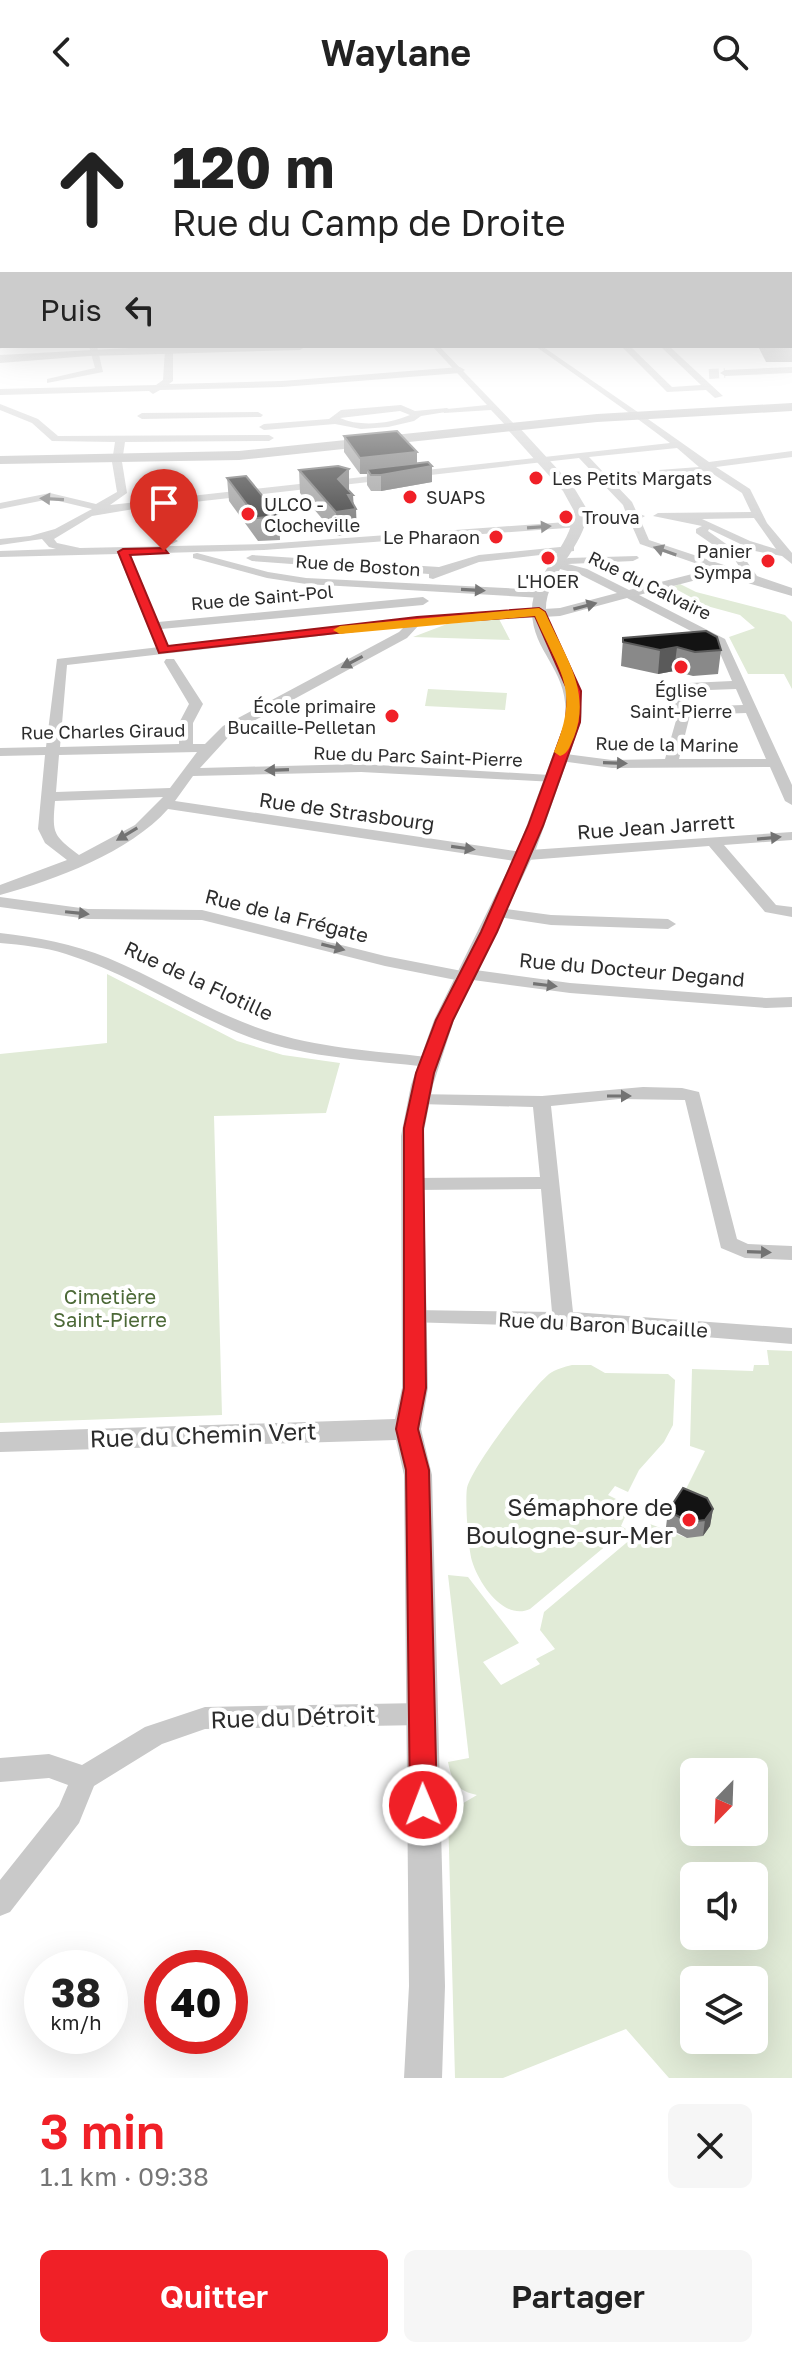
<!DOCTYPE html>
<html lang="fr">
<meta charset="utf-8">
<style>
:root{--surface:#fff;--page:#f6f6f6;--text:#222;--muted:#767676;--accent:#f02027}
body{margin:0;font-family:"Golos Text",sans-serif;background:var(--page);color:var(--text);height:100vh;display:flex;flex-direction:column;font-size:30px;white-space:nowrap}
*{box-sizing:border-box;margin:0}
p{font-size:26px;color:var(--muted)}
.icon{flex:none;width:44px;height:44px;fill:none;stroke:currentColor;stroke-width:2;stroke-linecap:round;stroke-linejoin:round}
.map{position:relative;height:1974px;overflow:hidden}
.side{display:flex;flex-direction:column;background:var(--surface);flex:1}
.side>*{flex:none}
.top-card{position:absolute;left:0px;top:0px;width:792px;height:244px;box-shadow:0 8px 32px #0002;background:#fff;color:var(--text);overflow:hidden}
.needle{width:52px;rotate:203deg}
.tools{position:absolute;left:680px;top:1654px;display:grid;gap:16px}
.tools a{display:grid;place-items:center;width:88px;height:88px;border-radius:12px;background:var(--surface);box-shadow:0 8px 32px #0002;font-size:40px}
.speed{position:absolute;left:24px;top:1846px;display:flex;gap:16px;font-size:40px;font-weight:700;text-align:center}
.speed>*{display:grid;place-content:center;width:104px;height:104px;border-radius:50%;background:var(--surface);box-shadow:0 8px 32px #0002;line-height:1}
.speed small{font-size:20px;font-weight:400}
.speed .limit{border:12px solid #d22;background:#fff;color:#111}
.pin{position:absolute;display:grid;place-items:center;width:68px;height:68px;color:#fff;margin:-82px -34px;border-radius:50% 50% 50% 0;rotate:-45deg;box-shadow:0 0 8px #0007}
.pin .icon{rotate:45deg}
.me{position:absolute;width:88px;margin:-44px;rotate:359deg;stroke-linejoin:round;filter:drop-shadow(0 0 6px #0008)}
.turn{display:flex;align-items:center;gap:28px;height:168px;padding:0 40px;font-size:36px}
.turn .icon{width:104px;height:104px;stroke-width:2.5}
.turn b{display:block;font-size:56px;line-height:68px}
.then{display:flex;align-items:center;height:76px;padding:0 40px;background:#0003;gap:16px;font-size:30px}
.round{display:grid;place-items:center;flex:none;width:84px;height:84px;border-radius:12px;background:var(--page)}
.summary{display:flex;align-items:center;justify-content:space-between;height:136px;padding:0 40px}
h1{font-size:48px;font-weight:600;line-height:60px;color:var(--accent)}
.primary-button{display:flex;gap:16px;margin-top:auto;padding:16px 40px}
.primary-button a{flex:1;height:92px;border-radius:12px;background:var(--accent);color:#fff;font-size:32px;font-weight:600;line-height:92px;text-align:center}
.primary-button a+a{background:var(--page);color:var(--text)}
header{display:flex;justify-content:space-between;align-items:center;height:104px;padding:0 40px;background:var(--surface);font-size:36px;font-weight:600}
.map>svg:first-child{display:block}
.green{fill:#e1ebd7;fill-rule:evenodd}
.lines{fill:none;stroke-linecap:round;stroke-linejoin:round}
.minor-tunnel{stroke:#d5d5d5;stroke-width:10;stroke-dasharray:10 5;stroke-linecap:butt}
.pedestrian{fill:#c9c9c9;fill-rule:evenodd}
.minor{fill:#c9c9c9;fill-rule:evenodd}
.tertiary{fill:#c9c9c9;fill-rule:evenodd}
.secondary{fill:#b6b6b6;fill-rule:evenodd}
.wall{fill:#898989}
.shaded-wall{fill:#5a5a5a}
.building{fill:#131313;stroke:#5a5a5a;stroke-width:2}
.oneway{fill:#737373}
.route{fill:#f02027;stroke:#9c1519;stroke-width:2}
.slow{fill:#f59e0b}
.poi-dot{fill:#f02027;stroke:#fff;stroke-width:3}
.labels{text-anchor:middle;dominant-baseline:central;stroke-width:8;stroke-linejoin:round;paint-order:stroke}
.far-poi-label{font-size:18px;fill:#2c2c2c;stroke:#fff;text-anchor:start}
.far-street-label{font-size:18px;fill:#2c2c2c;stroke:#fff}
.street-label{font-size:20px;fill:#2c2c2c;stroke:#fff}
.park-label{font-size:20px;fill:#4c6937;stroke:#fff}
.near-street-label{font-size:24px;fill:#2c2c2c;stroke:#fff}
.near-poi-label{font-size:24px;fill:#2c2c2c;stroke:#fff;text-anchor:end}
</style>
<header><svg class="icon" aria-label="back" viewBox="0 0 24 24"><path d="M15 5l-7 7 7 7"/></svg>Waylane<svg class="icon" aria-label="search" viewBox="0 0 24 24"><circle cx="10" cy="10" r="6"/><path d="M15 15l6 6"/></svg></header>
<div class="map">
<svg width="792" height="1974" viewBox="0 0 792 1974">
<rect width="100%" height="100%" fill="#fff"/>
<!-- green -->
<path class="green" d="M680,480L696,488L785,511L792,518V585L784,570H748L729,533L755,524L740,511L707,502L672,483Z
M499,515L510,536L413,533L447,520Z
M428,585L507,589L505,606L425,602Z
M107,870L237,937L283,951L340,959L326,1009L214,1012L222,1311L0,1319V950L107,939Z
M767,1246L792,1247V1974H669L626,1925L503,1974H455L448,1708L477,1691C457,1687 452,1678 448,1658L469,1654L448,1471L468,1473L519,1539L483,1558L501,1581L540,1560L536,1555L555,1545L540,1526L544,1508L638,1429L652,1436L650,1420L687,1434L676,1407L665,1400L681,1395L705,1347L690,1342L692,1265L753,1267L754,1261H769ZM694,1668H754V1728H694ZM694,1772H754V1832H694ZM694,1876H754V1936H694Z
M572,1261H591L605,1269L668,1270L675,1276L673,1321L664,1338L639,1366L628,1388L615,1382L608,1391L630,1402L621,1422L626,1425L530,1505C504,1517 479,1480 472,1457C468,1444 465,1396 467,1384C472,1363 531,1285 549,1270C556,1265 564,1263 572,1261Z"/>
<g class="lines">
<!-- minor-tunnel -->
<path class="minor-tunnel" d="M709,270L725,269"/>
<!-- pedestrian -->
<path class="pedestrian" d="M432,242H439L516,322V326H510L491,306L444,309L443,307L447,305L487,301Z
M535,242H542L642,311L635,313Z"/>
<!-- minor -->
<path class="minor" d="M2,238V242H6L0,245Z
M89,242H97L103,268L47,279V275L95,264Z
M621,242H630L672,283L701,281L660,242H669L723,292L715,294L706,286L667,288Z
M169,243L173,246V277L169,280L282,277L460,263L465,266L460,269L282,283L160,286L153,290L149,287L0,291V285L156,281L163,276L165,246Z
M792,263V269L725,272L720,269L725,266Z
M0,300L38,315L58,332L269,331L274,334L269,337L125,338L122,358L127,389L110,401L670,339L635,313V309L638,308L709,358L792,347V353L716,363L750,385L767,419L792,449V460L782,452L755,447L709,425L708,427L743,452L757,472L792,484V492L751,480L723,469L639,491L725,535L792,681V701L785,697L770,663L612,664L553,656V650L558,649L612,656L665,655L677,613L667,583L668,580L732,577L716,540L627,494L560,512L420,520L407,534L233,628L200,664L361,660L550,671L557,675L555,678L361,668L193,672L175,697L515,747L792,728V736L724,741L776,801L792,803V813L765,808L709,742L515,757L168,705C130,748 55,776 0,791V781L67,756L45,739L38,725L45,651L0,652V644L46,643L57,555L417,513L560,504L617,489L579,470L556,464V460L564,459L562,457L568,454L637,452L639,454L633,457L568,460L587,465L629,486L712,465L640,440L629,415L577,414V410L581,409H626L623,401L600,377L556,379L555,377L560,374L595,371L579,354L150,403L170,432L178,437L172,440L162,436L140,404L92,412L54,435L57,439L80,444L264,440L580,417L585,420L580,423L264,446L129,450L158,518L423,493L429,497L423,501L161,525L164,533L158,537L152,533L118,450L0,453V447L56,445L49,443L42,435L0,441V435L30,432L55,425L92,405L50,395L0,405V399L50,389L96,400L117,388L112,358L115,338L52,337L32,319L0,306ZM677,344L699,363L605,370L589,353ZM710,368L742,389L751,408L658,409L653,412L702,422L696,425V429L735,456L742,467L649,436L640,415L645,412L637,409L632,398L611,376ZM754,414L776,445L750,437L702,415ZM405,522L399,528L223,622L205,640H193V619L203,600L174,555H166L164,558L189,600L179,619V640L60,643L67,561ZM736,585L743,601L687,603L681,587ZM746,609L766,655H679L690,611ZM197,648L170,684L56,688L59,651ZM163,693L135,721L79,751C53,731 52,730 55,697Z
M401,301L415,307L447,304L452,307L421,312L414,317L388,323L361,325L335,320L264,326L259,323L264,320L329,315L341,306ZM400,307L410,311C389,320 360,323 340,314Z
M258,308L263,311L261,313L142,315L137,312L142,309Z
M570,442L574,443V447L479,458L433,475L429,474V470L252,457L246,454L252,451L439,463L479,451Z
M197,449L268,468L306,474L542,486L548,490L542,494L306,480L267,474L193,454V450Z
M0,793L88,805L202,806L385,852L462,867L468,865L570,879L766,894L792,893V903L766,904L570,889L473,876L466,878L385,862L202,816L88,815L0,803Z
M498,804L551,811L668,815L676,820L668,825L551,821L492,812L490,809Z
M0,829C37,833 73,840 108,854C161,876 210,908 264,926C317,944 373,947 428,953L437,958L428,963C368,956 306,954 249,933C186,909 130,870 66,850C44,843 22,841 0,839Z
M643,983L682,984L699,988L737,1135L748,1140L792,1142V1156L745,1154L721,1144L685,996L619,995L551,1002L573,1208L792,1224V1240L580,1223L407,1218L404,1213L407,1208L414,1206L552,1208L541,1085L412,1086L402,1080L412,1074L540,1073L533,1003L419,1000L413,998L410,994L413,990L542,992Z
M422,1599L431,1602L435,1610L431,1618L422,1621L205,1625L162,1640L94,1682L79,1719L10,1808L0,1812V1776L59,1702L68,1681L49,1674L0,1678V1654L49,1650L82,1661L145,1623L205,1603Z"/>
<!-- tertiary -->
<path class="tertiary" d="M509,321H517L573,382L588,407C584,445 544,471 546,508C549,551 587,569 581,618L536,745L454,916L433,981L423,1032L428,1284L421,1325L432,1371L445,1882L442,1974H404L409,1882L404,1371L396,1336L0,1348V1328L395,1315L402,1284L401,1032L411,981L434,916L518,745L565,618C571,566 533,551 532,508C531,470 571,445 574,407L563,387L509,327Z"/>
<!-- secondary -->
<path class="secondary" d="M167,242H306L300,246L89,252L0,259V251Z
M792,299V307L597,318L239,356L0,360V352L239,347L597,310Z"/>
</g>
<!-- wall -->
<path class="wall" d="M790,219H792V258H766L758,242H790Z
M344,332L417,348V359L432,362V378L381,387H371L367,381V370H360L344,348Z
M349,365V386L354,401L357,429L337,432L300,389L299,366Z
M227,374L279,412L280,436L258,437L229,397Z
M623,534L721,546L718,570L693,572L674,567L658,570L621,562Z
M713,1405L710,1422L703,1432L687,1434L666,1423L668,1407Z"/>
<!-- shaded-wall -->
<path class="shaded-wall" d="M417,348V364L367,365V370H360V354Z
M432,362V378L381,387V371Z
M349,365V388L338,375Z
M348,391H353L354,406L356,405L357,429L337,432L336,408Z
M677,543L674,567L658,570L660,546Z
M713,1405L710,1422L703,1432L705,1416Z"/>
<!-- building -->
<path class="building" d="M790,219H792V239H790Z
M397,327L417,348L360,354L344,332Z
M428,358L432,362L381,371H371L367,365Z
M338,362L349,365L338,375L353,391H348L356,405L336,408L299,366Z
M246,372L279,412L257,414L227,374Z
M706,527L717,533L721,546L695,548L677,543L660,546L623,538V534Z
M683,1384L707,1394L713,1405L705,1416L689,1418L668,1407Z"/>
<!-- one-way arrows -->
<defs><path id="oneway-solid" d="M-6-.8H1V-3.2L6.5 0L1 3.2V.8H-6Z" transform="scale(2)"/></defs>
<g class="oneway">
<use href="#oneway-solid" transform="translate(52 395) rotate(-177)"/>
<use href="#oneway-solid" transform="translate(539 423) rotate(-4)"/>
<use href="#oneway-solid" transform="translate(665 447) rotate(-161)"/>
<use href="#oneway-solid" transform="translate(473 486) rotate(3)"/>
<use href="#oneway-solid" transform="translate(585 502) rotate(-15)"/>
<use href="#oneway-solid" transform="translate(352 558) rotate(152)"/>
<use href="#oneway-solid" transform="translate(615 659) rotate(2)"/>
<use href="#oneway-solid" transform="translate(277 666) rotate(178)"/>
<use href="#oneway-solid" transform="translate(127 730) rotate(149)"/>
<use href="#oneway-solid" transform="translate(769 734) rotate(-5)"/>
<use href="#oneway-solid" transform="translate(463 744) rotate(8)"/>
<use href="#oneway-solid" transform="translate(77 809) rotate(6)"/>
<use href="#oneway-solid" transform="translate(333 843) rotate(14)"/>
<use href="#oneway-solid" transform="translate(545 881) rotate(7)"/>
<use href="#oneway-solid" transform="translate(619 992)"/>
<use href="#oneway-solid" transform="translate(759 1148) rotate(2)"/>
</g>
<!-- sky -->
<linearGradient id="sky" x2="0" y2="1"><stop stop-color="#99c3ea"/><stop offset="0.44" stop-color="#fff"/><stop offset="1" stop-color="#fff" stop-opacity="0"/></linearGradient>
<rect width="792" height="495" fill="url(#sky)"/>
<!-- route -->
<path class="route" d="M164,444L168,449L130,451L168,542L417,513L539,504L545,508L581,587L580,618L543,722L497,828L453,916L434,969L423,1024L426,1284L418,1325L429,1366L437,1701L433,1709L423,1713L414,1709L410,1701L406,1366L396,1325L404,1284V1024L416,969L436,916L481,828L528,722L566,618L568,587L535,512L417,520L159,549L118,448L123,445Z"/>
<!-- slow -->
<path class="slow" d="M539,504L545,508C564,551 592,586 574,633C570,641 569,649 560,652L554,648C580,584 561,572 535,512L340,530L333,526L340,522Z"/>
<!-- markers -->
<g class="poi-dot">
<circle cx="536" cy="374" r="8"/>
<circle cx="410" cy="393" r="8"/>
<circle cx="248" cy="410" r="8"/>
<circle cx="566" cy="413" r="8"/>
<circle cx="496" cy="433" r="8"/>
<circle cx="548" cy="454" r="8"/>
<circle cx="768" cy="457" r="8"/>
<circle cx="681" cy="563" r="8"/>
<circle cx="392" cy="612" r="8"/>
<circle cx="689" cy="1416" r="8"/>
</g>
<g class="labels">
<!-- far-poi labels -->
<g class="far-poi-label">
<text x="552" y="374">Les Petits Margats</text>
<text x="426" y="393">SUAPS</text>
<text x="264" y="400">ULCO -<tspan x="264" dy="21">Clocheville</tspan></text>
<text x="582" y="413">Trouva</text>
<text x="480" y="433" text-anchor="end">Le Pharaon</text>
<text x="752" y="447" text-anchor="end">Panier<tspan x="752" dy="21">Sympa</tspan></text>
<text x="548" y="477" text-anchor="middle">L'HOER</text>
<text x="681" y="586" text-anchor="middle">Église<tspan x="681" dy="21">Saint-Pierre</tspan></text>
<text x="376" y="602" text-anchor="end">École primaire<tspan x="376" dy="21">Bucaille-Pelletan</tspan></text>
</g>
<!-- far-street labels -->
<g class="far-street-label">
<text transform="translate(358 461) rotate(4)">Rue de Boston</text>
<text transform="translate(650 481) rotate(26)">Rue du Calvaire</text>
<text transform="translate(262 493) rotate(-5)">Rue de Saint-Pol</text>
<text transform="translate(103 627) rotate(-1)">Rue Charles Giraud</text>
<text transform="translate(667 640) rotate(1)">Rue de la Marine</text>
<text transform="translate(418 652) rotate(2)">Rue du Parc Saint-Pierre</text>
</g>
<!-- street labels -->
<g class="street-label">
<text transform="translate(347 707) rotate(8)">Rue de Strasbourg</text>
<text transform="translate(656 722) rotate(-4)">Rue Jean Jarrett</text>
<text transform="translate(287 811) rotate(14)">Rue de la Frégate</text>
<text transform="translate(632 865) rotate(5)">Rue du Docteur Degand</text>
<text transform="translate(199 876) rotate(25)">Rue de la Flotille</text>
<text transform="translate(603 1220) rotate(3)">Rue du Baron Bucaille</text>
</g>
<!-- park labels -->
<g class="park-label">
<text x="110" y="1192">Cimetière<tspan x="110" dy="23">Saint-Pierre</tspan></text>
</g>
<!-- near-street labels -->
<g class="near-street-label">
<text transform="translate(203 1330) rotate(-2)">Rue du Chemin Vert</text>
<text transform="translate(293 1612) rotate(-2)">Rue du Détroit</text>
</g>
<!-- near-poi labels -->
<g class="near-poi-label">
<text x="673" y="1402">Sémaphore de<tspan x="673" dy="28">Boulogne-sur-Mer</tspan></text>
</g>
</g>
</svg>
<div class="tools">
<a><svg class="needle" viewBox="-14 -14 28 28"><path d="M0-13l5 13h-10z" fill="#e53935"/><path d="M0 13l5-13h-10z" fill="#767676"/></svg></a>
<a><svg class="icon" aria-label="sound" viewBox="0 0 24 24"><path d="M4 9h4l5-4v14l-5-4H4zM17 9q2 3 0 6"/></svg></a>
<a><svg class="icon" aria-label="layers" viewBox="0 0 24 24"><path d="M12 4l9 5-9 5-9-5zM3 14l9 5 9-5"/></svg></a>
</div>
<div class="speed"><div>38<small>km/h</small></div><div class="limit">40</div></div>
<div class="pin" style="left:164px;top:447px;background:#d93025"><svg class="icon" aria-label="arrive" viewBox="0 0 24 24"><path d="M6 21V4h12l-3 4 3 4H6"/></svg></div>
<svg class="me" style="left:423px;top:1701px" viewBox="-20 -20 40 40"><circle r="17" fill="#f02027" stroke="#fff" stroke-width="3"/><path d="M0-11L8 9 0 5-8 9z" fill="#fff"/></svg>
<div class="top-card">
<div class="turn"><svg class="icon" aria-label="ahead" viewBox="0 0 24 24"><path d="M12 20V5M6 11l6-6 6 6"/></svg><div><b>120 m</b>Rue du Camp de Droite</div></div>
<div class="then">Puis<svg class="icon" aria-label="left" viewBox="0 0 24 24"><path d="M17 20v-9H6M10 6l-5 5 5 5"/></svg></div>
</div>
</div>
<section class="side">
<div class="summary"><div><h1>3 min</h1><p>1.1 km · 09:38</p></div><a class="round"><svg class="icon" aria-label="close" viewBox="0 0 24 24"><path d="M6 6l12 12M18 6L6 18"/></svg></a></div>
<div class="primary-button"><a>Quitter</a><a>Partager</a></div>
</section>
